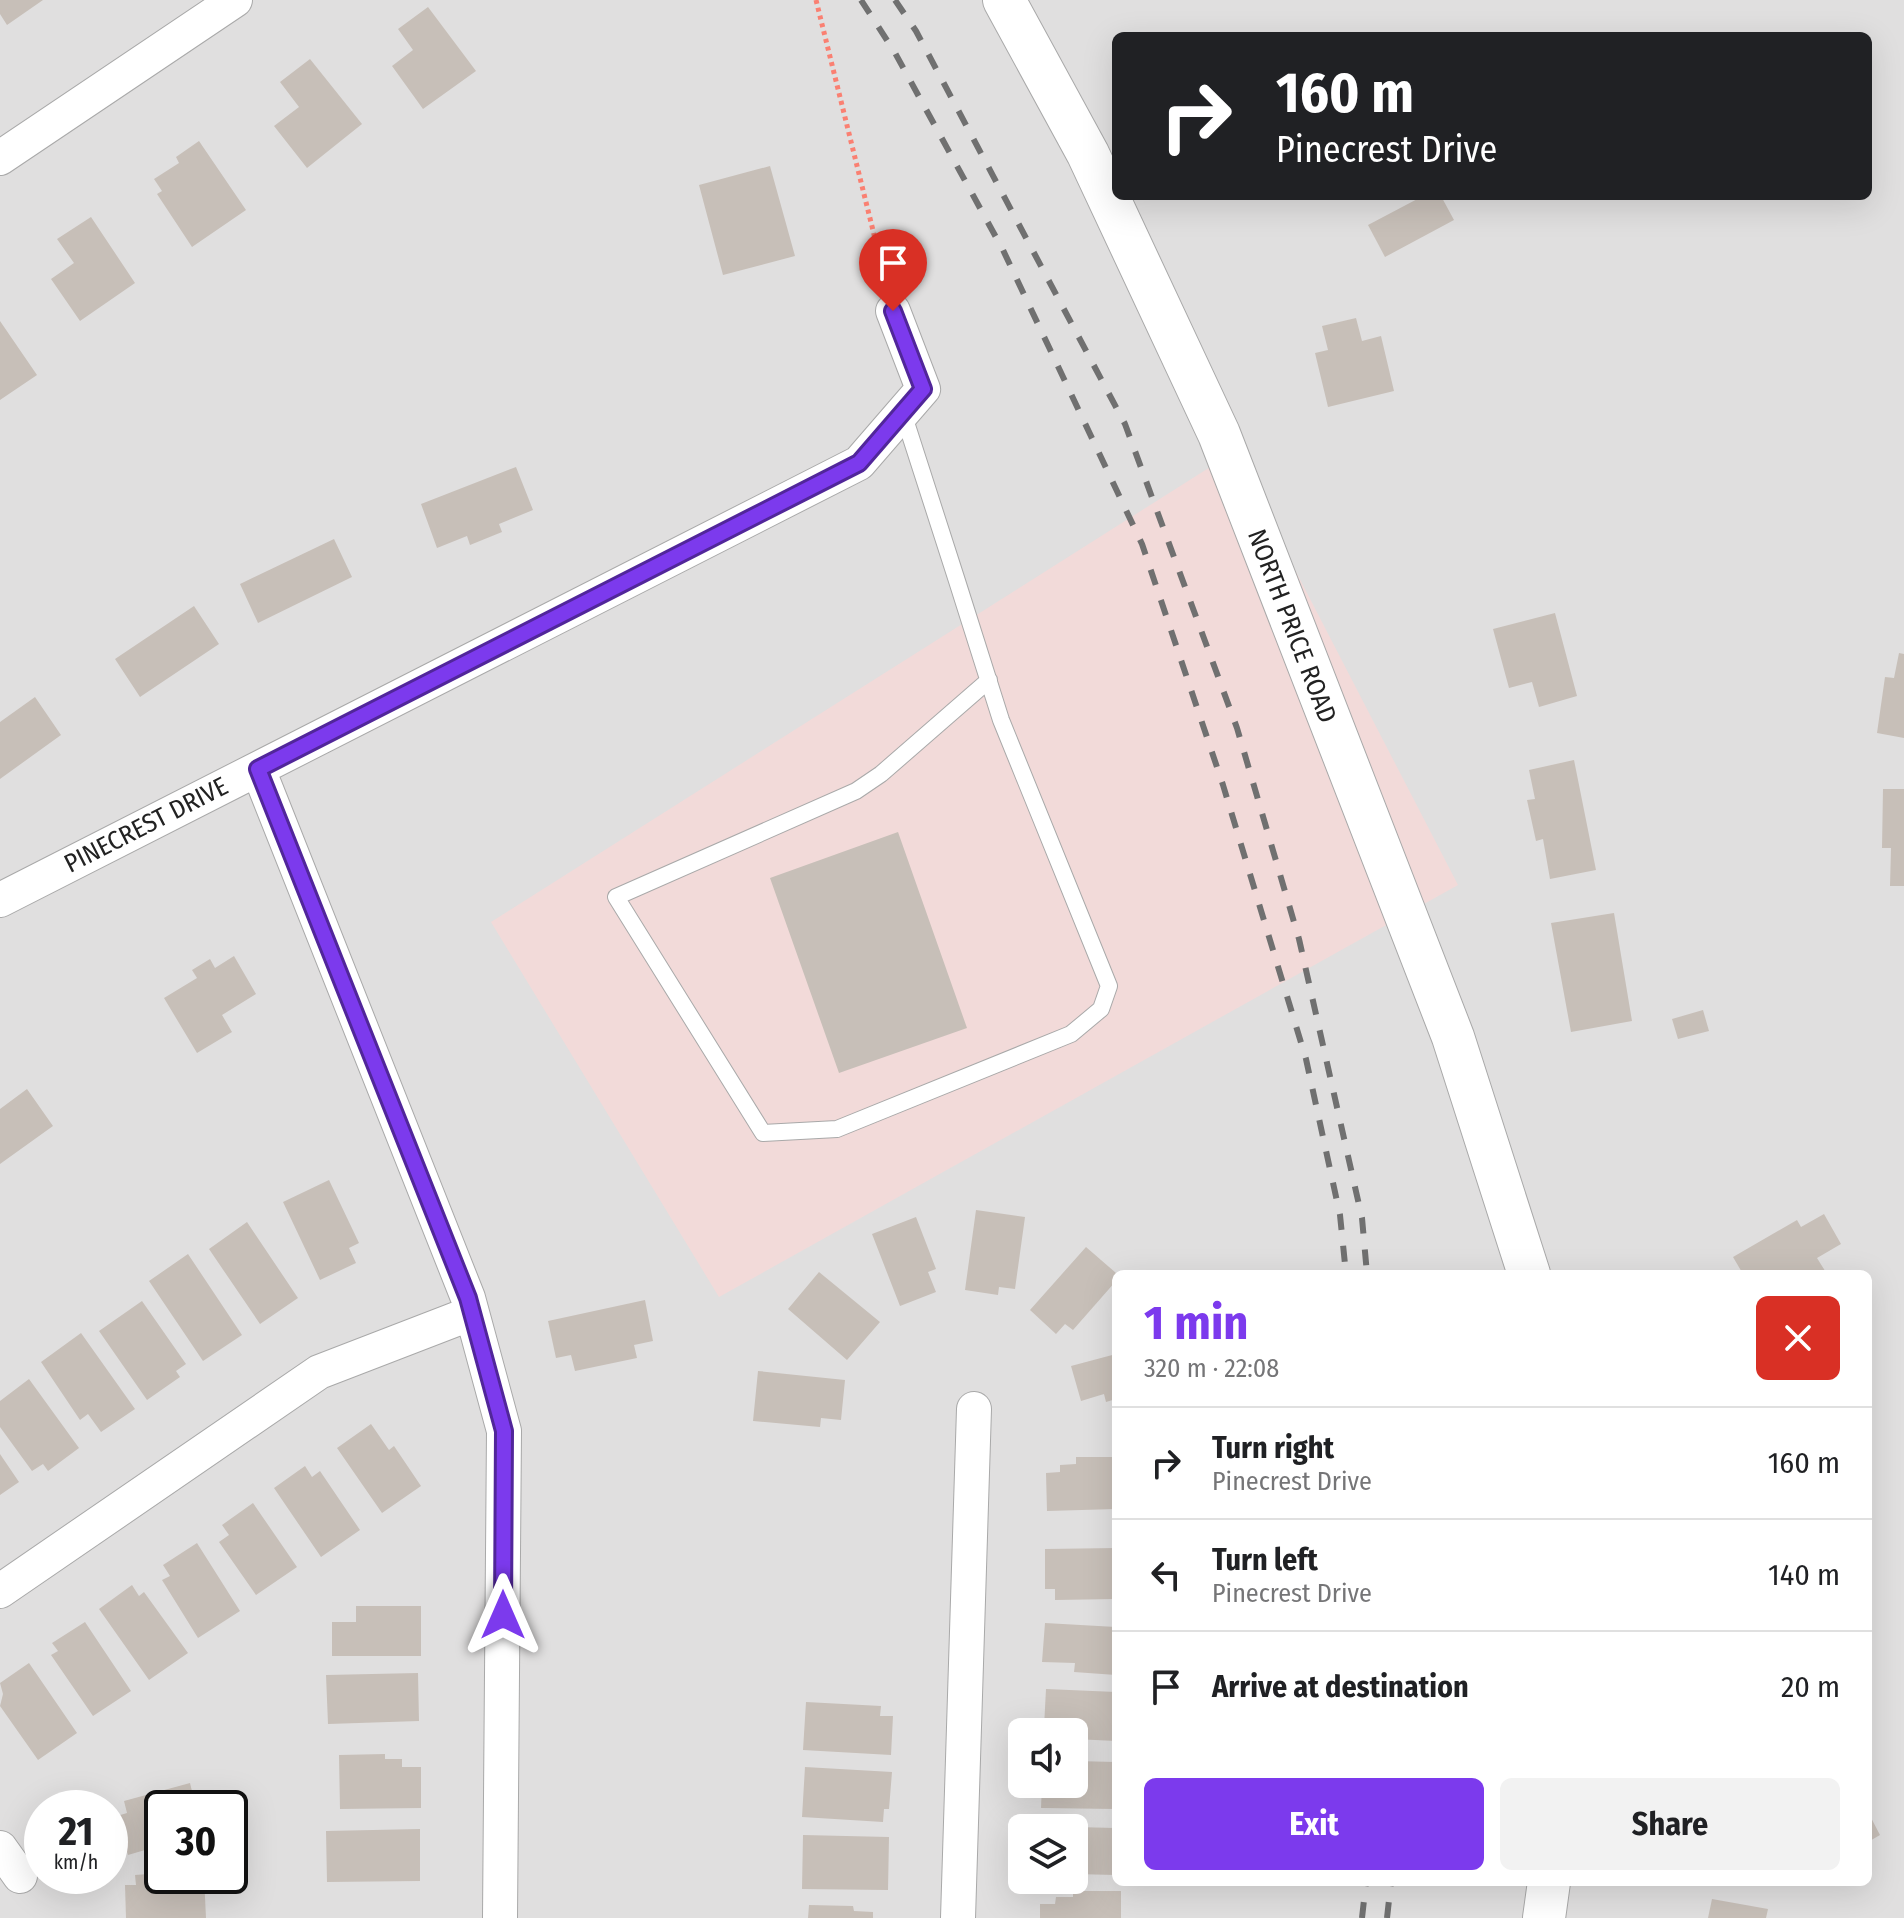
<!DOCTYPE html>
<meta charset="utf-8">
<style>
:root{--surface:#fff;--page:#f2f2f2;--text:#202124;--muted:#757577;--line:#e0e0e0;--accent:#7c3aed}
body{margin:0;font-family:"Fira Sans Condensed",sans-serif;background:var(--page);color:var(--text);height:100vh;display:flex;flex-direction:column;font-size:30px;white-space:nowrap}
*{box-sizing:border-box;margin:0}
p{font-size:26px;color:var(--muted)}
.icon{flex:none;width:44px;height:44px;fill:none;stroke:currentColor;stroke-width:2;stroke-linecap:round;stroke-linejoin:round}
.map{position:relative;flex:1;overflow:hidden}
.details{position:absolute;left:1112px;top:1270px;width:760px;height:616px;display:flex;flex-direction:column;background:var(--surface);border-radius:12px;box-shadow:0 8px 32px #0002}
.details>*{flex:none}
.top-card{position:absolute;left:1112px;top:32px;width:760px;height:168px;border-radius:12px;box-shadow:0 8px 32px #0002;background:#202124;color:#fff;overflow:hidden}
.controls{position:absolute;left:1008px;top:1718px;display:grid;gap:16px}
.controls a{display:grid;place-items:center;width:80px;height:80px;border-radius:12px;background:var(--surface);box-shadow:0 8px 32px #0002;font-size:40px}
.speed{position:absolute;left:24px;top:1790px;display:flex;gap:16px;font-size:40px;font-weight:700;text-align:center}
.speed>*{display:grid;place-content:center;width:104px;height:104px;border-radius:50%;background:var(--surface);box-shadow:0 8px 32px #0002;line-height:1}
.speed small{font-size:20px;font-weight:400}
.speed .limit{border:4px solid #111;border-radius:12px;background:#fff;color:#111}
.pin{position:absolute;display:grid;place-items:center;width:68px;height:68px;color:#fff;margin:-82px -34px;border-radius:50% 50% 50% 0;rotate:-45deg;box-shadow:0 0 8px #0007}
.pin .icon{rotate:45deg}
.me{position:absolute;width:88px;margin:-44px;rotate:0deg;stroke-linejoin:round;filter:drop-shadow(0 0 6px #0008)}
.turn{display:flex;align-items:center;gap:28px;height:168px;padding:0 32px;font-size:36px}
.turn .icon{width:104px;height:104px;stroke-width:2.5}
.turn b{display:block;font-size:56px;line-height:68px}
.round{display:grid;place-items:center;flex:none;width:84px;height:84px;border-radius:12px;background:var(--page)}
.summary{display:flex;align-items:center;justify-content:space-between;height:136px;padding:0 32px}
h1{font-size:48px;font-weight:700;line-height:60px;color:var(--accent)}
.button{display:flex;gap:16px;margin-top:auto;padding:16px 32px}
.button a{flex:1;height:92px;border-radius:12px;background:var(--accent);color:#fff;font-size:32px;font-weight:700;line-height:92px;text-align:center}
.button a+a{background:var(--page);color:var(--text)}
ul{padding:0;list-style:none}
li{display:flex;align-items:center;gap:24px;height:112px;padding:0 32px;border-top:2px solid var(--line)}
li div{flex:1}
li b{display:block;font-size:30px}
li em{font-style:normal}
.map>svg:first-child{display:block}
.residential{fill:#e0dfdf;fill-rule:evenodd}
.commercial{fill:#f2dad9}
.building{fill:#c7bfb8}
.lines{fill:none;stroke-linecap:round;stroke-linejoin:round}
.service-casing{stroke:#a9a9a9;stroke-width:18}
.minor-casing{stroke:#a9a9a9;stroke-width:36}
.tertiary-casing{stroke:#a9a9a9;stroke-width:44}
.path{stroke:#fa8072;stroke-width:5;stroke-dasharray:4 4;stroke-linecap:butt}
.service{stroke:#fff;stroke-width:16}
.minor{stroke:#fff;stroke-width:34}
.tertiary{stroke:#fff;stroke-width:42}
.rail{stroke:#707070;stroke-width:6;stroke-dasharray:16 16;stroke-linecap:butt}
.route-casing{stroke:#51269a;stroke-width:20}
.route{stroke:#7c3aed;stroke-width:14}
.labels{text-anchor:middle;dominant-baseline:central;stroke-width:8;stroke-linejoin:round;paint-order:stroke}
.street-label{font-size:26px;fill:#222;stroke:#fff}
</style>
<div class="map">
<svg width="1904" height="1918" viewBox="0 0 1904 1918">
<rect width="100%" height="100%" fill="#f2efe9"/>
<!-- residential -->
<path class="residential" d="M0,0H1904V1918H0ZM1116,36H1868V196H1116ZM1116,1274H1868V1882H1116ZM1022,1732H1074V1784H1022ZM42,1808H110V1876H42ZM162,1808H230V1876H162ZM1022,1828H1074V1880H1022Z"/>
<!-- commercial -->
<path class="commercial" d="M1234,452L1458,885L719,1297L491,922Z"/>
<!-- building -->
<path class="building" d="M0,0H43L7,25L0,14Z
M428,7L476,71L423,109L392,66L413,50L398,29Z
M310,59L362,124L307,168L274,126L299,107L280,82Z
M199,141L246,210L192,247L157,194L162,191L154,179L179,163L176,157Z
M770,166L795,256L723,275L699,185Z
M1423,196H1441L1454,220L1385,257L1368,225Z
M91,217L135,283L80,321L51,279L74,263L57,239Z
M1356,318L1362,341L1381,336L1394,391L1328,407L1315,353L1328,350L1322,326Z
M0,321L37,375L0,400Z
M516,467L533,510L499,524L502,532L470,545L467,536L437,548L421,504Z
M334,539L352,577L258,623L240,584Z
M194,606L219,644L140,697L115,659Z
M1555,613L1577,696L1539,707L1532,682L1509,688L1493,629Z
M1899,653L1904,654V738L1877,733L1885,677L1894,678Z
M35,697L61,735L0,779V722Z
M1574,760L1596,870L1550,879L1543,839L1536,841L1527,800L1535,799L1529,770Z
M1883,789H1904V886H1890L1891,848H1882Z
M898,832L967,1028L839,1073L770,878Z
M1614,913L1632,1021L1571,1032L1551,923Z
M234,956L256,994L222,1015L232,1032L197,1053L164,998L197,978L192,970L210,959L215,968Z
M1703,1010L1709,1031L1678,1039L1672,1019Z
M27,1089L53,1126L0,1164V1109Z
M329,1180L359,1243L349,1248L356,1263L320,1280L283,1202Z
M976,1210L1025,1217L1015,1289L999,1287L998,1295L965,1290Z
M1824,1214L1841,1244L1817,1258L1827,1274H1743L1733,1257L1797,1220L1801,1227Z
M916,1217L936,1269L928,1272L936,1292L900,1306L872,1234Z
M247,1222L298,1298L260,1324L209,1249Z
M1086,1247L1116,1273V1281L1073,1330L1065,1324L1056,1334L1030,1310Z
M188,1254L242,1335L203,1361L149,1281Z
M819,1272L880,1322L847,1360L788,1309Z
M645,1300L653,1341L634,1345L637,1358L575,1371L571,1355L556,1358L548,1321Z
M142,1301L186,1364L176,1371L180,1377L147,1400L99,1331Z
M81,1333L135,1409L101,1432L88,1414L80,1420L41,1362Z
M1116,1354V1399L1106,1402L1104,1394L1081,1401L1071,1366Z
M758,1371L845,1380L841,1420L821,1418L820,1427L753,1421Z
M29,1379L79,1448L48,1471L43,1464L32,1471L0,1427V1401Z
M371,1424L389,1450L394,1446L421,1486L382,1513L337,1448Z
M0,1454L19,1482L0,1495Z
M1076,1457H1116V1509L1047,1511L1046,1473L1060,1472V1465L1076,1464Z
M305,1466L312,1477L320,1471L360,1530L321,1557L274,1488Z
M253,1503L297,1567L256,1595L219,1542L229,1535L222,1525Z
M197,1543L240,1611L198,1638L162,1580L170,1576L163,1565Z
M1116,1548V1599L1055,1600V1589H1045V1549Z
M132,1585L139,1596L144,1592L188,1653L149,1680L99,1609Z
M356,1606H421V1656H332V1622H356Z
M85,1622L131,1691L93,1716L51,1655L58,1651L52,1643Z
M1045,1623L1116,1627V1675L1074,1672L1075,1663L1042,1662Z
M29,1663L77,1733L38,1760L0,1706L3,1694L0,1683Z
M418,1673L419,1721L328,1724L326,1675Z
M1046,1689L1116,1692V1741L1074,1739V1732H1053L1054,1727H1044Z
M806,1702L881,1706L880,1716H893L891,1755L803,1750Z
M385,1754V1759H402V1767H421V1808L340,1809L339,1755Z
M1074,1761L1116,1762V1809L1041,1808L1042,1784H1074Z
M805,1767L892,1772L889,1809H884L883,1822L802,1817Z
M190,1783L196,1808H162V1845L128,1855L117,1816L127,1813L124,1801Z
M1868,1812L1880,1835L1868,1842Z
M1074,1827L1116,1828V1875L1074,1874Z
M420,1829V1881L327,1882L326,1831Z
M803,1835L889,1837L888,1890L802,1889Z
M162,1873L204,1876L206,1918H126L125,1885H136L135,1875Z
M1073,1891H1121V1918H1040V1904H1055L1056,1897H1073Z
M1712,1899L1768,1909L1766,1918H1708Z
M809,1905L853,1906L854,1911L873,1912V1918H808Z"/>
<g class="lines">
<!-- service casing -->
<g class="service-casing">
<path id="service" d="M903,413C936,516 969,617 1001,720L1109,986L1101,1009L1071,1034L837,1129L763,1133L616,897L856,791L881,774L989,680"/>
</g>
<!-- minor casing -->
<g class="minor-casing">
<path id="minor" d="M0,158L235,0
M258,769L468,1298L504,1431L500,1918
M0,900L859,463L923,389L893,311
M0,1591L319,1372L472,1313
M0,1848L20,1876
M958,1918L974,1409"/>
</g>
<!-- tertiary casing -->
<g class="tertiary-casing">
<path id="tertiary" d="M1004,0L1088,154L1219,434L1453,1037L1529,1274
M1544,1918L1549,1882"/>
</g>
<!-- path -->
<path class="path" d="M816,0L885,279"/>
<!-- service -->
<use href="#service" class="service"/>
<!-- minor -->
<use href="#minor" class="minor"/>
<!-- tertiary -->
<use href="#tertiary" class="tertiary"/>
<!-- rail -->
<path class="rail" d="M861,0L894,51L1003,250L1142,544L1223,785L1306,1059L1340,1215L1346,1274
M895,0L916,31L1125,424L1237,728L1299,939L1362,1218L1367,1274
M1362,1918L1366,1882
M1387,1918L1391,1882"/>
</g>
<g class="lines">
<!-- route casing -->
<g class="route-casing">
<path id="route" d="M503,1615L504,1431L468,1298L258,769L859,463L923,389L893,311"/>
</g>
<!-- route -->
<use href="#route" class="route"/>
</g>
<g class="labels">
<!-- street labels -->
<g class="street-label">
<text transform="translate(1292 626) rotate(69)">NORTH PRICE ROAD</text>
<text transform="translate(146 825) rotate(-27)">PINECREST DRIVE</text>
</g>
</g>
</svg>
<div class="controls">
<a><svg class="icon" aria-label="sound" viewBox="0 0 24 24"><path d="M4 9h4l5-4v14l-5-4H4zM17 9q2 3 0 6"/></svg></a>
<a><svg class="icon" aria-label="layers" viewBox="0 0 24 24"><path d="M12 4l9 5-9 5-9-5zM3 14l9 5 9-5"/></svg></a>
</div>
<div class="speed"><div>21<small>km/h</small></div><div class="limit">30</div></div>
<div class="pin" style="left:893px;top:311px;background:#d93025"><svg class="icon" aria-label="arrive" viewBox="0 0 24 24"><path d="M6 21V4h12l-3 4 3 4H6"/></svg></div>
<svg class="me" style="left:503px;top:1615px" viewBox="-20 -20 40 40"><path d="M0-17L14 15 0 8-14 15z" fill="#7c3aed" stroke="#fff" stroke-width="4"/></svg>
<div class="top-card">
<div class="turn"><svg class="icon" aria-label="right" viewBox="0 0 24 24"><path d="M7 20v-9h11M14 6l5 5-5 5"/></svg><div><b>160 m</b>Pinecrest Drive</div></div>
</div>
<section class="details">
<div class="summary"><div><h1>1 min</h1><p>320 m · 22:08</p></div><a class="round" style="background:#d93025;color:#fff"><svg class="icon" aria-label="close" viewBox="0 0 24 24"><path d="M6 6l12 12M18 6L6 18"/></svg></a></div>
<ul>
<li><svg class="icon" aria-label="right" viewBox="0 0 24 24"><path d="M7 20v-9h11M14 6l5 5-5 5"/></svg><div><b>Turn right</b><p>Pinecrest Drive</p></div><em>160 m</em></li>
<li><svg class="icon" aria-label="left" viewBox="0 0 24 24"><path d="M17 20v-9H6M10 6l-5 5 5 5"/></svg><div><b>Turn left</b><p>Pinecrest Drive</p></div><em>140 m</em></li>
<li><svg class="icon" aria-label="arrive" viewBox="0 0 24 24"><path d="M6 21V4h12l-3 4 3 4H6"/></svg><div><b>Arrive at destination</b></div><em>20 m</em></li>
</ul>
<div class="button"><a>Exit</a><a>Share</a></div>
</section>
</div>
